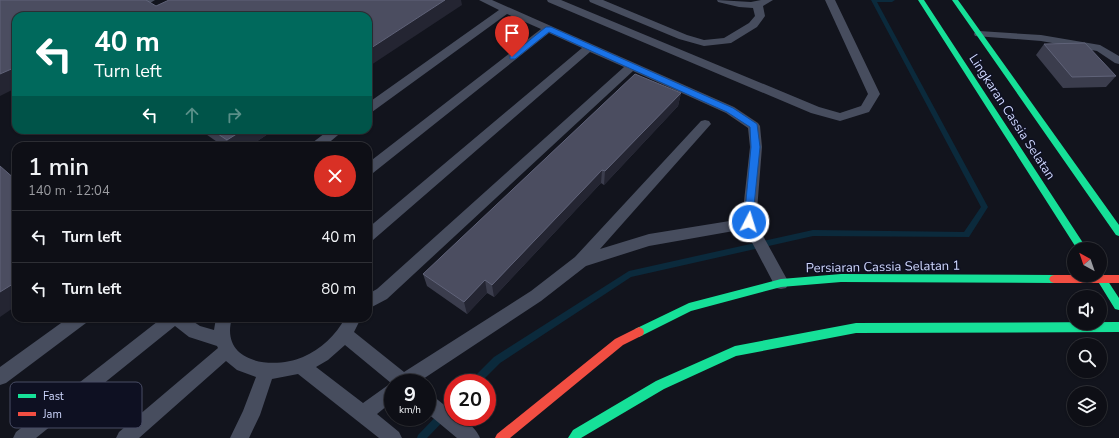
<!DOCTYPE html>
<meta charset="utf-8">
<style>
:root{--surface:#0e0f16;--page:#17181f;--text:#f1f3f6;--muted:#9b9ca1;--line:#2e2f35}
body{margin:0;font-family:"Nunito Sans",sans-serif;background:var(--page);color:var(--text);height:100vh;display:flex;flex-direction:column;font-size:15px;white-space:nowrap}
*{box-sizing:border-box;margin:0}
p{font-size:13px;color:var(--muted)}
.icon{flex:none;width:22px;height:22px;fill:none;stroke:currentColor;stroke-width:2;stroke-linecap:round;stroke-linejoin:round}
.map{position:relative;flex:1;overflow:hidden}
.side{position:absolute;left:12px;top:142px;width:360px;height:180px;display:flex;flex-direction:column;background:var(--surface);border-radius:12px;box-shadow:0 1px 3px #0004,0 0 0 1px var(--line)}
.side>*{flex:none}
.hud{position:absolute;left:12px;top:12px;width:360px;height:122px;border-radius:12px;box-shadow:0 1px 3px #0004,0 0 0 1px var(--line);background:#00695c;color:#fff;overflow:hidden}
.needle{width:26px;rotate:320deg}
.buttons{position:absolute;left:1067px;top:242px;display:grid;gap:8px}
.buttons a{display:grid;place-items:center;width:40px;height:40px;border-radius:50%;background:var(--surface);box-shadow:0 1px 3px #0004,0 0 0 1px var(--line);font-size:20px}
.speed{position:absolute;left:384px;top:374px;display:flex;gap:8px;font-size:20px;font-weight:700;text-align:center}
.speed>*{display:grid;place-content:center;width:52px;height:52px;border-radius:50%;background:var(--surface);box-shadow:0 1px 3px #0004,0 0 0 1px var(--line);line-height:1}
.speed small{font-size:10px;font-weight:400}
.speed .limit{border:6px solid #d22;background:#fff;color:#111}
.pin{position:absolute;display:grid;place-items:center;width:34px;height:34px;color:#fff;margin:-41px -17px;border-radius:50% 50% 50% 0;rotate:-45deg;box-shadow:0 0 4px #0007}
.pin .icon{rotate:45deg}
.me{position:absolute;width:44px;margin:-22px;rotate:5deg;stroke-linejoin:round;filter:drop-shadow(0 0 3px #0008)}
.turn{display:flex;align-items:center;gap:14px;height:84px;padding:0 16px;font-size:18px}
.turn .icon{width:52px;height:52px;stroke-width:2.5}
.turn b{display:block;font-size:28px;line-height:34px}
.lanes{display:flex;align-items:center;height:38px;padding:0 16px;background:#0003;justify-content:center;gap:20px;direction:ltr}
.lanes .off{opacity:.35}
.round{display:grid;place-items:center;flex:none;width:42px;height:42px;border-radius:21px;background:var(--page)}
.head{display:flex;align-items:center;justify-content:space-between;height:68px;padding:0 16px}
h1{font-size:24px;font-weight:600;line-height:30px}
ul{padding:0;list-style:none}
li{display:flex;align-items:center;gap:12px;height:52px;padding:0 16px;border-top:1px solid var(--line)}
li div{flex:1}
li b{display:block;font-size:15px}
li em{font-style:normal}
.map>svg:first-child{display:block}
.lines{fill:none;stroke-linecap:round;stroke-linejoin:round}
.stream{fill:#0b2a3c;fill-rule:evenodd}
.lane{fill:#474d5e;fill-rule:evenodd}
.fast{fill:#16e098;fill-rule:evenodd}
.jam{fill:#f24e42;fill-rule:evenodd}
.wall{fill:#3b3d4d}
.shaded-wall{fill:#242532}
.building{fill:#4b4d60;stroke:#606379}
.route{fill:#1a73e8;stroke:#114b97}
.labels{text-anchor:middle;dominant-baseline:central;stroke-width:3;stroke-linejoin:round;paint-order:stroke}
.street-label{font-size:13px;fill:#cfd7fe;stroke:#0e1022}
.key{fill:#0e1022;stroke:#484c64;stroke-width:1}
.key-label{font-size:11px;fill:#cfd7fe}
</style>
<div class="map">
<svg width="1119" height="438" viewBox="0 0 1119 438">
<rect width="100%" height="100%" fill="#12141d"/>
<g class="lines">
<!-- stream -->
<path class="stream" d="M871,0H895L892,2H877L988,207L969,237L813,236L631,277L500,363L480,383H470L471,380L494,357L629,271L813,230L964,232L981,207Z
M453,401V411L427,438H417L418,435L450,402Z"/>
<!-- lane -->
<path class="lane" d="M144,0H155L150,3L145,2Z
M479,0H492L734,107L758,123L760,126L762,147L756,223L789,283L786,288L781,289L776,288L745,229L649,246L586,266L541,301L417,383H393V401L377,414L399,432L402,438H379L298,374L272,379L260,415L249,438H230L243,411L256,377L237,370L226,361L139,438H116L119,432L218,348L217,346L189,337L175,326L36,438H13L16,432L162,318H188L200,326L214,330L216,318H232C219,363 273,370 303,357C321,349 336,335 345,318H361L354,332L404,372L531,291L575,257L701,121L705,120L709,121L711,124L600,249L649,234L742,219L750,147L748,128L726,113L633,71L387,299L368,309V294L377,289L624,67L590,52L373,240L368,242V228L582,48L549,33L373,173L368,175V163L541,29L507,14L372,112L368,113V103L499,10ZM345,345L391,383L363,403L316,367L328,360Z
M547,0H561L819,107L840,113L861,106L868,94L825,0H835L880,94L869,112L840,121L811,113L548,2Z
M589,0H603L687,35L704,40L724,38L749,23L755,16L753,8L739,7L718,2L717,0L751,2L761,0H773L763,6L765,16L757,27L731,43L704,46L679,39L590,2Z
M979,31L1041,35L1100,45L1119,56V64L1115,63L1097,51L1041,41L975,36L974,34L975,32Z
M329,130H344L325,146H310L312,143Z
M68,318H88L86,323L6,383L0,385V367Z
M427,394L433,396L453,412V417C464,417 476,428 480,438H457L427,413Z"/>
<!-- fast -->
<path class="fast" d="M918,0H924L1087,249H1077Z
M952,0H958L1119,225V236L1116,235Z
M1100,271L1102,272L1119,298V310L1115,309L1094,275H1100Z
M841,274L1054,275L1057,276L1059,279L1057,282L1054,283L841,282L781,287L691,311L639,337L635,335L634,332L635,329L689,303L781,279Z
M1119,322V332L856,333L736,356L664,389L581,438H568L573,430L656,381L735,346L856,323Z"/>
<!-- jam -->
<path class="jam" d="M1054,275H1119V283H1054L1051,282L1049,279L1051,276Z
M639,327L643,329L644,332L643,335L623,345L510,438H495L497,434L615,339Z"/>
</g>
<!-- wall -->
<path class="wall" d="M1044,44L1116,76L1106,87L1063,88L1036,55Z
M681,93L678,106L604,185L601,183L494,297L487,293L467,314L427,286L423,274Z
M200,130H274L250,146H223Z"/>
<!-- shaded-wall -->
<path class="shaded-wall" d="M445,0H461L462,5L368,67V50Z
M16,67V88L0,96V74Z
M681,93L678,106L604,185L605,171Z
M243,130H274L250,146H231L227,140Z
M602,170L601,183L494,297L492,285Z
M485,280L487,293L467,314L464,302Z
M16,282V306L0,317V292Z"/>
<!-- building -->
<path class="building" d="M0,0H146L156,6L169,0H445L368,50V16H16V67L0,74Z
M1085,43L1116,76L1072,77L1044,44Z
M635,74L681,93L605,171L602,170L492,285L485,280L464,302L423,274Z
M212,130H243L227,140Z
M0,166L16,180V282L0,292Z"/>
<!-- route -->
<path class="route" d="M546,27H551L733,108L757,124L760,147L752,225L749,226L744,222L751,147L750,127L727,112L549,32L515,59H510V56Z"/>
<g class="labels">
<!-- street labels -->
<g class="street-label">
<text transform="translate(1012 117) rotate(57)">Lingkaran Cassia Selatan</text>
<text transform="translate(883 267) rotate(-1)">Persiaran Cassia Selatan 1</text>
</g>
</g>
<!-- legend -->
<rect x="10" y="382" width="132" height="46" rx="6" class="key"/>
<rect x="18" y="394" width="18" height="4" fill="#16e098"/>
<rect x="18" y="412" width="18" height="4" fill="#f24e42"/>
<g class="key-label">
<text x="43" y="400">Fast</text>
<text x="43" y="418">Jam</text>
</g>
</svg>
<div class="buttons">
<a><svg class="needle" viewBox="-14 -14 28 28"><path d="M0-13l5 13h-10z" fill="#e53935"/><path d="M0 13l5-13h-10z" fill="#9b9ca1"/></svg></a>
<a><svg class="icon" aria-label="sound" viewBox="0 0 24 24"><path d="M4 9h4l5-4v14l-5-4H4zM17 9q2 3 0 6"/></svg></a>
<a><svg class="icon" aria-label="search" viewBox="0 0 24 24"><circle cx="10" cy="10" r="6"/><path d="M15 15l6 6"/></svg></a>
<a><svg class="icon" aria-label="layers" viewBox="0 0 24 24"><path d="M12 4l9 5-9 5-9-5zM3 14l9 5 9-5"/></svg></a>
</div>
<div class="speed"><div>9<small>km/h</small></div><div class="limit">20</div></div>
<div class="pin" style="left:512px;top:57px;background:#d93025"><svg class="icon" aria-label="arrive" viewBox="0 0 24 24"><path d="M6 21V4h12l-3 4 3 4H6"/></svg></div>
<svg class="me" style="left:749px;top:222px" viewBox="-20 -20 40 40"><circle r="17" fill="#1a73e8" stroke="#fff" stroke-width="3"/><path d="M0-11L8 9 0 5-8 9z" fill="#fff"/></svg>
<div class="hud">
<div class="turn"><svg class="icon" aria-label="left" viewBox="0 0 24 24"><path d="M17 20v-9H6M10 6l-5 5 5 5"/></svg><div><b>40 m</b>Turn left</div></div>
<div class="lanes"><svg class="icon" aria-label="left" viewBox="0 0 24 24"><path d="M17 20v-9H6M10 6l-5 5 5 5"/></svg><svg class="icon off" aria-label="ahead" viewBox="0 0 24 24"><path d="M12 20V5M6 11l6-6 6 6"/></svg><svg class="icon off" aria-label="right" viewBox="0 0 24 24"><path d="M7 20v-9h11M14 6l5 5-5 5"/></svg></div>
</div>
<section class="side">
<div class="head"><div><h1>1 min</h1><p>140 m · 12:04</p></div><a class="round" style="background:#d93025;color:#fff"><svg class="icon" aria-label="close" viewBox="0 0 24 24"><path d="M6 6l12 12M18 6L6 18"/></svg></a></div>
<ul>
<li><svg class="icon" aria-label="left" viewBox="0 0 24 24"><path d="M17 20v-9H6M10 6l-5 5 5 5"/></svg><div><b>Turn left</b></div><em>40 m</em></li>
<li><svg class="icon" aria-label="left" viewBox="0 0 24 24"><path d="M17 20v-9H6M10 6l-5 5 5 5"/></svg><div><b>Turn left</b></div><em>80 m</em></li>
</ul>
</section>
</div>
